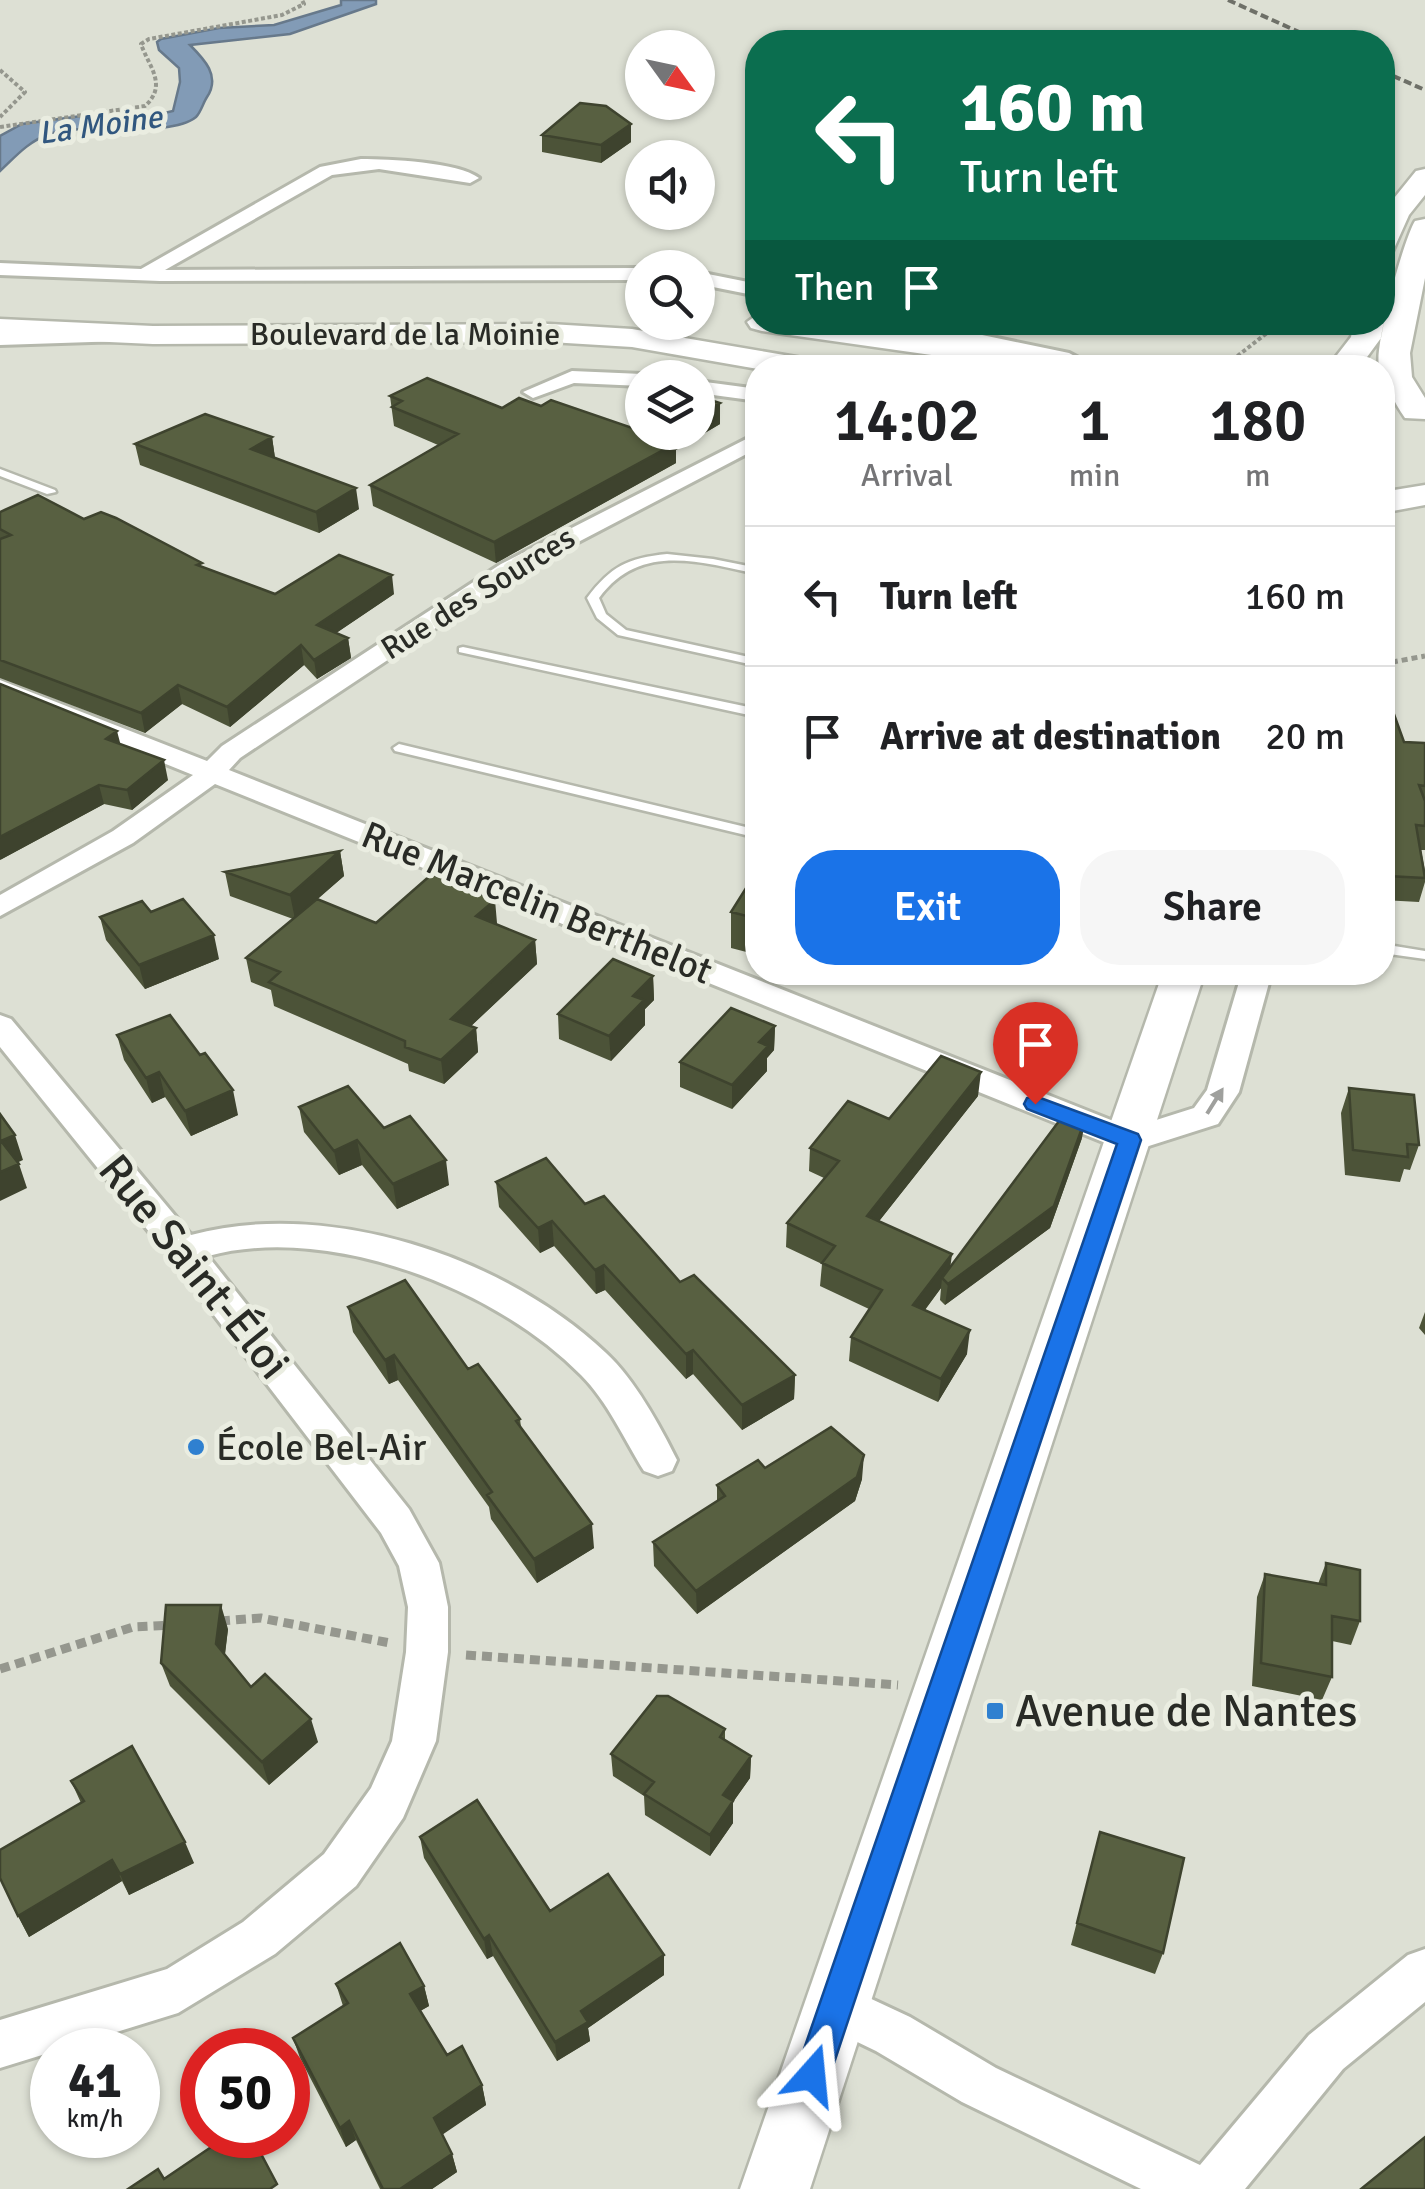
<!DOCTYPE html>
<meta charset="utf-8">
<style>
:root{--surface:#fff;--page:#f6f6f6;--text:#202124;--muted:#757577;--line:#e0e0e0;--accent:#1a73e8}
body{margin:0;font-family:Signika,sans-serif;background:var(--page);color:var(--text);height:100vh;display:flex;flex-direction:column;font-size:38px;white-space:nowrap}
*{box-sizing:border-box;margin:0}
p{font-size:32px;color:var(--muted)}
.icon{flex:none;width:55px;height:55px;fill:none;stroke:currentColor;stroke-width:2;stroke-linecap:round;stroke-linejoin:round}
.map{position:relative;flex:1;overflow:hidden}
.drawer{position:absolute;left:745px;top:355px;width:650px;height:630px;display:flex;flex-direction:column;background:var(--surface);border-radius:40px;box-shadow:0 2px 8px #0004}
.drawer>*{flex:none}
.top-card{position:absolute;left:745px;top:30px;width:650px;height:305px;border-radius:40px;box-shadow:0 2px 8px #0004;background:#0b6e4f;color:#fff;overflow:hidden}
.needle{width:65px;rotate:123deg}
.fabs{position:absolute;left:625px;top:30px;display:grid;gap:20px}
.fabs a{display:grid;place-items:center;width:90px;height:90px;border-radius:50%;background:var(--surface);box-shadow:0 2px 8px #0004;font-size:50px}
.speed{position:absolute;left:30px;top:2028px;display:flex;gap:20px;font-size:50px;font-weight:700;text-align:center}
.speed>*{display:grid;place-content:center;width:130px;height:130px;border-radius:50%;background:var(--surface);box-shadow:0 2px 8px #0004;line-height:1}
.speed small{font-size:25px;font-weight:400}
.speed .limit{border:15px solid #d22;background:#fff;color:#111}
.pin{position:absolute;display:grid;place-items:center;width:85px;height:85px;color:#fff;margin:-102px -42px;border-radius:50% 50% 50% 0;rotate:-45deg;box-shadow:0 0 10px #0007}
.pin .icon{rotate:45deg}
.me{position:absolute;width:110px;margin:-55px;rotate:18deg;stroke-linejoin:round;filter:drop-shadow(0 0 8px #0008)}
.turn{display:flex;align-items:center;gap:35px;height:210px;padding:0 50px;font-size:45px}
.turn .icon{width:130px;height:130px;stroke-width:2.5}
.turn b{display:block;font-size:70px;line-height:85px}
.then{display:flex;align-items:center;height:95px;padding:0 50px;background:#0003;gap:20px;font-size:38px}
.eta{display:flex;justify-content:space-evenly;align-items:center;height:170px;text-align:center}
.eta b{font-size:60px;font-weight:600;line-height:70px}
.button{display:flex;gap:20px;margin-top:auto;padding:20px 50px}
.button a{flex:1;height:115px;border-radius:40px;background:var(--accent);color:#fff;font-size:40px;font-weight:600;line-height:115px;text-align:center}
.button a+a{background:var(--page);color:var(--text)}
ul{padding:0;list-style:none}
li{display:flex;align-items:center;gap:30px;height:140px;padding:0 50px;border-top:2px solid var(--line)}
li div{flex:1}
li b{display:block;font-size:38px}
li em{font-style:normal}
.map>svg:first-child{display:block}
.water{fill:#829bb6;stroke:#67798b;stroke-width:2.5}
.lines{fill:none;stroke-linecap:round;stroke-linejoin:round}
.lane-casing{stroke:#b5b8ac;stroke-width:5}
.street-casing{stroke:#b5b8ac;stroke-width:6}
.secondary-casing{stroke:#b5b8ac;stroke-width:5}
.primary-casing{stroke:#b5b8ac;stroke-width:5}
.path-far2{stroke:#95978e;stroke-width:4;stroke-dasharray:4 2.5;stroke-linecap:butt}
.path-far1{stroke:#95978e;stroke-width:5;stroke-dasharray:6 4;stroke-linecap:butt}
.path{stroke:#95978e;stroke-width:9;stroke-dasharray:10 6;stroke-linecap:butt}
.lane{fill:#fff;fill-rule:evenodd}
.street{fill:#fff;fill-rule:evenodd}
.secondary{fill:#fff;fill-rule:evenodd}
.primary{fill:#fff;fill-rule:evenodd}
.rail{stroke:#6e7068;stroke-width:4;stroke-dasharray:8 4;stroke-linecap:butt}
.wall{fill:#4c5338}
.shaded-wall{fill:#3e432e}
.building{fill:#586041;stroke:#3e432e;stroke-width:2.5}
.oneway{fill:#9fa09d}
.route{fill:#1a73e8;stroke:#114b97;stroke-width:2.5}
.poi-dot{fill:#2f80d0;stroke:#eaede1;stroke-width:4}
.labels{text-anchor:middle;dominant-baseline:central;stroke-width:10;stroke-linejoin:round;paint-order:stroke}
.far-water-label{font-size:32px;font-style:italic;fill:#31577f;stroke:#eaede1}
.far-street-label{font-size:32px;fill:#292b26;stroke:#eaede1}
.street-label{font-size:38px;fill:#292b26;stroke:#eaede1}
.poi-label{font-size:38px;fill:#292b26;stroke:#eaede1;text-anchor:start}
.near-street-label{font-size:45px;fill:#292b26;stroke:#eaede1}
.near-poi-label{font-size:45px;fill:#292b26;stroke:#eaede1;text-anchor:start}
</style>
<div class="map">
<svg width="1425" height="2189" viewBox="0 0 1425 2189">
<rect width="100%" height="100%" fill="#dde0d4"/>
<!-- water -->
<path class="water" d="M341,0H376V4L290,34L190,45C204,59 221,76 207,97C203,103 201,112 196,117C169,139 84,121 49,134C29,141 15,157 0,171V136L22,124L89,115L95,118L147,117L173,111L180,82L179,68L159,50L157,42L161,39L219,28L274,25L341,5Z"/>
<g class="lines">
<!-- lane casing -->
<g class="lane-casing">
<path id="lane" d="M0,469L55,490L56,492L47,494L0,476Z
M667,554L713,559L758,568V574C699,562 640,542 599,598L606,614L626,630L758,659V666L618,635L597,618L587,598C611,566 628,558 667,554Z
M463,647L758,709V717L459,652V648Z
M399,744L758,830V838L395,751L393,748Z
M1382,944L1425,951V959L1382,953Z"/>
</g>
<!-- street casing -->
<g class="street-casing">
<path id="street" d="M361,159C389,159 458,162 479,178L470,183L379,169L332,175L165,270L642,268V280L160,281L0,275V263L141,269L320,167Z
M698,272L758,284V296L698,284Z
M915,322H938L944,327L1069,353L1097,368H1069L938,338Z
M115,331L122,333V341L0,345V333Z
M572,371L642,374L651,378H642V386L574,383L533,398L523,392Z
M698,381L758,389V401L698,393Z
M758,433V448L517,574L240,758L229,770L1131,1128L1194,1108L1207,1090L1242,972H1272L1239,1092L1218,1124L1130,1152L1118,1148L215,784L133,843L0,916V895L113,831L193,775L0,697V680L207,761L222,746L501,564Z
M0,1015L11,1019L191,1235C327,1198 504,1256 606,1353C635,1380 659,1424 677,1460L672,1471L658,1476L644,1471C624,1439 608,1402 581,1375C496,1288 328,1223 208,1256L409,1509L439,1563L448,1607V1652L436,1741L403,1818L356,1886L275,1954L178,2013L0,2068V2020L167,1969L243,1922L324,1854L371,1788L392,1741L406,1652L408,1607L399,1566L381,1533L171,1259L0,1047Z
M1425,1949V2002L1343,2069L1245,2189H1141L962,2102L876,2051L818,2023L811,2006L818,1989L835,1982L910,2017L996,2068L1200,2165L1309,2035L1408,1955Z"/>
</g>
<!-- secondary casing -->
<g class="secondary-casing">
<path id="secondary" d="M1163,972H1205L810,2189H740Z"/>
</g>
<!-- primary casing -->
<g class="primary-casing">
<path id="primary" d="M1425,169V195L1409,215L1392,253L1382,255V213L1416,171Z
M1425,219V278L1410,353L1412,377L1425,398V419L1405,418C1393,401 1384,380 1379,365C1374,347 1404,238 1415,221Z
M758,314V322C867,322 977,335 1083,361L1087,368H1023L762,331L751,328L747,322Z
M0,319L153,326L550,324L632,329L808,359L819,361L823,368L758,369L632,347L550,342L153,344L0,337Z
M1382,320L1384,322L1381,338L1359,368H1327L1351,337L1354,322Z
M1425,485V505L1382,513V492Z"/>
</g>
<!-- path-far2 -->
<path class="path-far2" d="M0,70L25,92L0,117
M0,127L145,106C168,85 149,67 141,44L149,39L282,15L304,4L302,0
M1222,368L1281,322"/>
<!-- path-far1 -->
<path class="path-far1" d="M1382,664L1425,656"/>
<!-- path -->
<path class="path" d="M220,1621L261,1618L390,1643
M466,1655L898,1685
M0,1669L133,1627L173,1625"/>
<!-- lane -->
<use href="#lane" class="lane"/>
<!-- street -->
<use href="#street" class="street"/>
<!-- secondary -->
<use href="#secondary" class="secondary"/>
<!-- primary -->
<use href="#primary" class="primary"/>
<!-- rail -->
<path class="rail" d="M1228,0L1321,42
M1382,71L1425,90"/>
</g>
<!-- wall -->
<path class="wall" d="M542,135L631,142L601,163L542,152Z
M390,396L502,408L541,406L668,440L666,432H698L720,403V424L676,450V463L496,563L373,506L370,485L438,445L394,426Z
M272,437L275,458L359,509L319,533L140,465L135,444Z
M0,512L84,519L202,567L275,594H394L336,633L348,638L351,658L317,679L304,665L230,727L182,704L145,733L0,678Z
M1382,697L1404,742L1425,743V850H1421L1425,871V882L1419,902L1382,900Z
M120,744L168,780L132,810L104,804L0,860Z
M340,851L344,876L317,899L376,923H497L496,924L535,940L537,964L471,1026L476,1028L478,1052L444,1084L409,1071L408,1064L274,1006L271,990L251,982L246,958L293,919L230,896L225,872Z
M758,869V955L731,948V912Z
M151,912L219,959L145,989L106,940L100,917Z
M653,976L654,1000L645,1009V1025L611,1061L559,1039L558,1014Z
M775,1026L774,1050L767,1058V1071L732,1109L680,1087V1062Z
M117,1035L238,1115L191,1136L165,1097L152,1103L124,1060Z
M1349,1088L1419,1145L1410,1170L1404,1169L1400,1182L1345,1175L1341,1113Z
M978,1096L879,1221L950,1268L1082,1138L1050,1228L945,1305L940,1300L941,1288L925,1310L967,1354L938,1402L849,1361L851,1337L869,1309L820,1286L822,1264L786,1247L787,1223L824,1178L809,1171L810,1148L889,1119Z
M299,1107L384,1128L449,1185L397,1209L362,1165L339,1175L304,1132Z
M496,1182L585,1204L795,1375L794,1399L742,1430L693,1374L686,1379L605,1290L596,1294L554,1246L540,1253L499,1207Z
M348,1307L468,1369L520,1419L521,1427L594,1548L537,1583L491,1519L489,1507L398,1380L389,1384L353,1332Z
M1425,1312V1335L1419,1328Z
M765,1468L862,1479L855,1501L697,1614L654,1566L653,1542L717,1501V1485Z
M1326,1563L1360,1621L1351,1645L1332,1641V1677L1322,1700L1252,1686L1257,1597L1265,1574L1318,1584Z
M228,1629L225,1655L251,1687L318,1742L269,1785L170,1686L161,1663Z
M725,1729V1740L751,1756L750,1778L733,1802V1823L710,1856L645,1815L644,1796L613,1776L611,1754Z
M71,1781L194,1863L129,1895L122,1881L29,1937L18,1916L81,1803Z
M1100,1832L1163,1953L1155,1974L1071,1945Z
M420,1837L550,1911L664,1955V1975L588,2028L590,2041L557,2061L493,1956L487,1959L424,1858Z
M336,1984L424,1986L429,2006L420,2011L447,2055L482,2085L486,2105L442,2134L452,2154L457,2172L432,2189H380L356,2140L346,2147L300,2058L293,2038L343,2006Z"/>
<!-- shaded-wall -->
<path class="shaded-wall" d="M631,124V142L601,163V145Z
M720,403V424L676,450V463L496,563L494,542L672,445L671,432H698V416Z
M272,437L275,458L251,449Z
M356,488L359,509L319,533L316,512Z
M392,575L394,594L320,644L317,625Z
M348,638L351,658L317,679L314,660Z
M301,645L304,665L230,727L227,707Z
M178,685L182,704L145,733L141,713Z
M117,731L122,750L106,739Z
M164,760L168,780L132,810L127,790Z
M99,785L104,804L0,860V837Z
M340,851L344,876L295,919L290,895Z
M495,900L497,923L479,940L476,916Z
M214,935L219,959L145,989L139,965Z
M535,940L537,964L453,1043L451,1019Z
M653,976L654,1000L645,1009V1025L611,1061L609,1036L633,996Z
M775,1026L774,1050L767,1058V1071L732,1109V1085L759,1042Z
M476,1028L478,1052L444,1084L441,1060Z
M159,1072L165,1097L152,1103L146,1078Z
M981,1072L978,1096L865,1239L867,1216Z
M233,1090L238,1115L191,1136L185,1111Z
M1086,1117L1082,1138L1050,1228L945,1305L948,1284Z
M15,1135L23,1160L10,1166L1,1141Z
M357,1140L362,1165L339,1175L334,1151Z
M446,1160L449,1185L397,1209L393,1184Z
M19,1164L27,1188L0,1201V1172Z
M552,1221L554,1246L540,1253L538,1228Z
M952,1254L949,1278H942L941,1288L911,1328L913,1305Z
M604,1265L605,1290L596,1294L595,1270Z
M970,1330L967,1354L938,1402L941,1379Z
M693,1350V1374L686,1379V1354Z
M394,1355L398,1380L389,1384L385,1360Z
M795,1375L794,1399L742,1430V1405Z
M864,1455L862,1479L855,1501L697,1614L696,1591Z
M592,1524L594,1548L537,1583L534,1559Z
M221,1605L228,1629L223,1668L216,1644Z
M311,1719L318,1742L269,1785L262,1762Z
M751,1756L750,1778L733,1802V1823L710,1856V1835L723,1795Z
M185,1842L194,1863L129,1895L120,1874Z
M112,1860L122,1881L29,1937L18,1916Z
M489,1935L493,1956L487,1959L484,1939Z
M664,1955V1975L588,2028L590,2041L557,2061L555,2042L581,2011Z
M424,1986L429,2006L415,2014L410,1994Z
M482,2085L486,2105L439,2137L434,2118Z
M349,2121L356,2140L346,2147L340,2128Z
M452,2154L457,2172L432,2189H400Z"/>
<!-- building -->
<path class="building" d="M580,103L606,106L631,124L601,145L542,135Z
M427,378L502,408L519,398L541,406L551,400L676,443L494,542L370,485L458,434L392,407L402,401L390,396Z
M698,396L720,403L698,416Z
M205,414L272,437L251,449L356,488L316,512L135,444Z
M38,495L84,519L101,512L116,518L202,563L197,565L275,594L339,555L392,575L317,625L348,638L314,660L301,645L227,707L178,685L141,713L0,660V539L11,535L0,529V512Z
M0,684L117,731L106,739L164,760L127,790L99,785L0,837Z
M1387,695L1404,742L1425,743V786L1419,785L1425,801V826L1416,825L1425,878L1387,876L1382,861V785H1387L1382,772V697Z
M340,851L290,895L225,872Z
M758,869V919L731,912Z
M432,874L495,900L476,916L535,940L451,1019L476,1028L441,1060L405,1047V1041L269,982L280,972L246,958L317,899L376,923Z
M183,899L214,935L139,965L100,917L142,901L151,912Z
M613,959L653,976L633,996L644,1000L609,1036L558,1014Z
M731,1008L775,1026L759,1042L768,1046L732,1085L680,1062Z
M170,1015L200,1055L205,1053L233,1090L185,1111L159,1072L146,1078L117,1035Z
M941,1056L981,1072L867,1216L952,1254L913,1305L970,1330L941,1379L851,1337L882,1290L822,1263L835,1246L787,1223L839,1161L810,1148L848,1101L889,1119Z
M348,1086L384,1128L410,1116L446,1160L393,1184L357,1140L334,1151L299,1107Z
M1349,1088L1414,1095L1419,1145L1407,1144L1408,1157L1353,1150Z
M1068,1109L1086,1117L1054,1206L948,1284L942,1278Z
M0,1114L15,1135L1,1141L19,1164L0,1172Z
M546,1158L585,1204L604,1196L680,1282L694,1275L795,1375L742,1405L693,1350L686,1354L604,1265L595,1270L552,1221L538,1228L496,1182Z
M405,1280L468,1369L478,1364L520,1419L516,1421L592,1524L534,1559L487,1495L492,1492L394,1355L385,1360L348,1307Z
M831,1427L864,1455L857,1477L696,1591L653,1542L725,1496L717,1485L758,1460L765,1468Z
M1326,1563L1360,1570V1621L1332,1616V1677L1261,1663L1265,1574L1326,1585Z
M166,1605H221L216,1644L251,1687L265,1674L311,1719L262,1762L161,1663Z
M657,1696H668L725,1729L720,1737L751,1756L723,1795L733,1801L710,1835L644,1794L654,1782L611,1754Z
M132,1746L185,1842L120,1874L112,1860L18,1916L0,1878V1850L84,1801L71,1781Z
M477,1800L550,1911L608,1874L664,1955L581,2011L588,2022L555,2042L489,1935L484,1939L420,1837Z
M1100,1832L1184,1858L1163,1953L1077,1923Z
M400,1943L424,1986L410,1994L447,2055L462,2046L482,2085L434,2118L452,2154L400,2189H383L349,2121L340,2128L293,2038L348,2003L336,1984Z
M229,2135H251L277,2184L270,2189H128L158,2169L164,2179Z
M1425,2137V2189H1361Z"/>
<!-- one-way arrows -->
<defs><path id="oneway-solid" d="M-6-.8H1V-3.2L6.5 0L1 3.2V.8H-6Z" transform="scale(2.5)"/></defs>
<use class="oneway" href="#oneway-solid" transform="translate(1215 1101) rotate(-58)"/>
<!-- route -->
<path class="route" d="M1035,1096L1138,1134L1141,1140L830,2075L825,2087L812,2092L800,2087L795,2075L1117,1144L1027,1109L1024,1104L1027,1098Z"/>
<!-- markers -->
<g class="poi-dot">
<circle cx="196" cy="1447" r="10"/>
<rect x="985" y="1701" width="20" height="20" rx="5"/>
</g>
<g class="labels">
<!-- far-water labels -->
<g class="far-water-label">
<text transform="translate(100 125) rotate(-8)">La Moine</text>
</g>
<!-- far-street labels -->
<g class="far-street-label">
<text x="405" y="334">Boulevard de la Moinie</text>
<text transform="translate(478 593) rotate(-32)">Rue des Sources</text>
</g>
<!-- street labels -->
<g class="street-label">
<text transform="translate(537 903) rotate(22)">Rue Marcelin Berthelot</text>
</g>
<!-- poi labels -->
<g class="poi-label">
<text x="216" y="1447">École Bel-Air</text>
</g>
<!-- near-street labels -->
<g class="near-street-label">
<text transform="translate(194 1267) rotate(51)">Rue Saint-Éloi</text>
</g>
<!-- near-poi labels -->
<g class="near-poi-label">
<text x="1015" y="1711">Avenue de Nantes</text>
</g>
</g>
</svg>
<div class="fabs">
<a><svg class="needle" viewBox="-14 -14 28 28"><path d="M0-13l5 13h-10z" fill="#e53935"/><path d="M0 13l5-13h-10z" fill="#757577"/></svg></a>
<a><svg class="icon" aria-label="sound" viewBox="0 0 24 24"><path d="M4 9h4l5-4v14l-5-4H4zM17 9q2 3 0 6"/></svg></a>
<a><svg class="icon" aria-label="search" viewBox="0 0 24 24"><circle cx="10" cy="10" r="6"/><path d="M15 15l6 6"/></svg></a>
<a><svg class="icon" aria-label="layers" viewBox="0 0 24 24"><path d="M12 4l9 5-9 5-9-5zM3 14l9 5 9-5"/></svg></a>
</div>
<div class="speed"><div>41<small>km/h</small></div><div class="limit">50</div></div>
<div class="pin" style="left:1035px;top:1104px;background:#d93025"><svg class="icon" aria-label="arrive" viewBox="0 0 24 24"><path d="M6 21V4h12l-3 4 3 4H6"/></svg></div>
<svg class="me" style="left:812px;top:2075px" viewBox="-20 -20 40 40"><path d="M0-17L14 15 0 8-14 15z" fill="#1a73e8" stroke="#fff" stroke-width="4"/></svg>
<div class="top-card">
<div class="turn"><svg class="icon" aria-label="left" viewBox="0 0 24 24"><path d="M17 20v-9H6M10 6l-5 5 5 5"/></svg><div><b>160 m</b>Turn left</div></div>
<div class="then">Then<svg class="icon" aria-label="arrive" viewBox="0 0 24 24"><path d="M6 21V4h12l-3 4 3 4H6"/></svg></div>
</div>
<section class="drawer">
<div class="eta">
<div><b>14:02</b><p>Arrival</p></div>
<div><b>1</b><p>min</p></div>
<div><b>180</b><p>m</p></div>
</div>
<ul>
<li><svg class="icon" aria-label="left" viewBox="0 0 24 24"><path d="M17 20v-9H6M10 6l-5 5 5 5"/></svg><div><b>Turn left</b></div><em>160 m</em></li>
<li><svg class="icon" aria-label="arrive" viewBox="0 0 24 24"><path d="M6 21V4h12l-3 4 3 4H6"/></svg><div><b>Arrive at destination</b></div><em>20 m</em></li>
</ul>
<div class="button"><a>Exit</a><a>Share</a></div>
</section>
</div>
